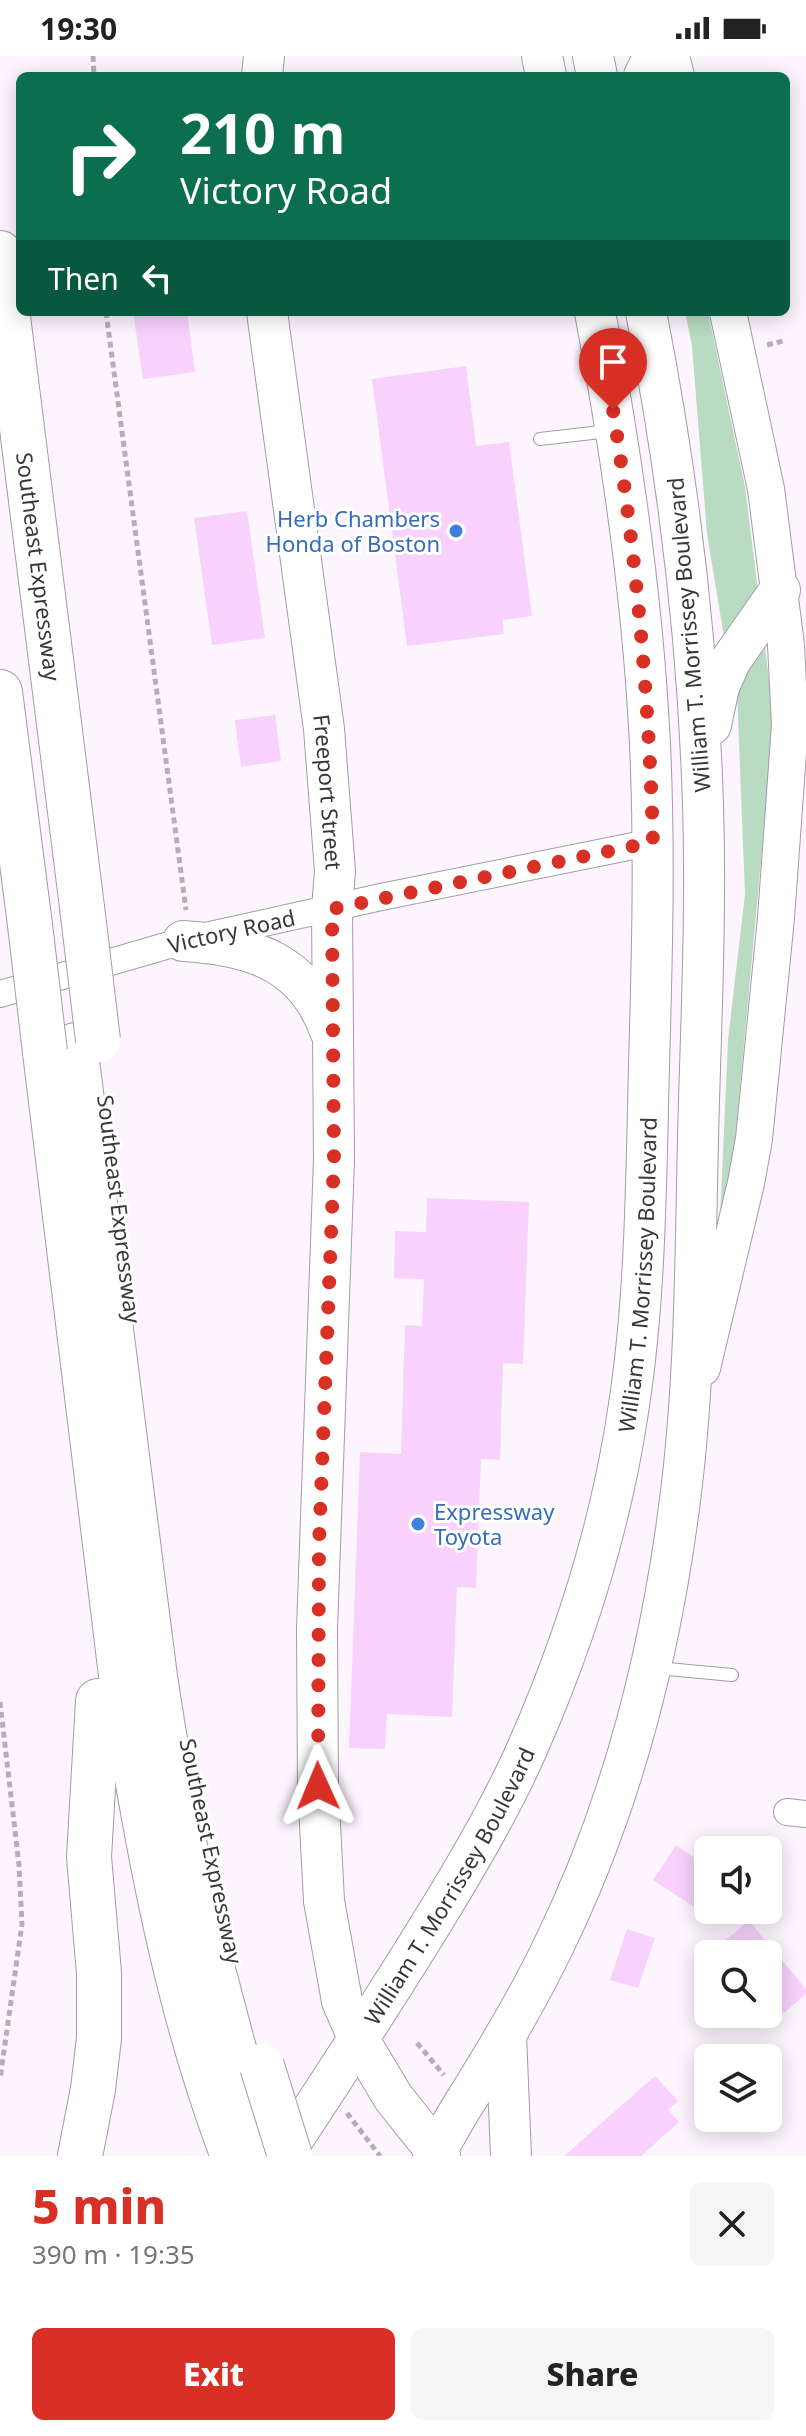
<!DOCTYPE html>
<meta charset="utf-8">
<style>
:root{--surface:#fff;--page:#f6f6f6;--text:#222;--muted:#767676;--accent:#d93025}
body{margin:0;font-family:"Noto Sans",sans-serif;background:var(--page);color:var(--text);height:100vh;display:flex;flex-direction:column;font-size:30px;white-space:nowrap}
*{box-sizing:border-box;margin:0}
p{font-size:26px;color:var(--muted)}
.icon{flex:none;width:44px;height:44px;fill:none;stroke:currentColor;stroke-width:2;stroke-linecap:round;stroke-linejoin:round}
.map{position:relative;height:2100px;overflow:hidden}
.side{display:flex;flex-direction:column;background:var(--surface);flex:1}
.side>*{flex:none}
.guide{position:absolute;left:16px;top:16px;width:774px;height:244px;border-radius:12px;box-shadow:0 4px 20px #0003;background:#0b6e4f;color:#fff;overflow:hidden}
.buttons{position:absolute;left:694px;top:1780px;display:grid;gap:16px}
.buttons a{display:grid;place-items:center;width:88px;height:88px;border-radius:12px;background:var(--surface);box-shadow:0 4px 20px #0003;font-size:40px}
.pin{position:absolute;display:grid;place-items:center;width:68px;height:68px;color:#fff;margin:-82px -34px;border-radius:50% 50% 50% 0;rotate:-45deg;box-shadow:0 0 8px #0007}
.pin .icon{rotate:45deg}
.me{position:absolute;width:88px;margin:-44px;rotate:359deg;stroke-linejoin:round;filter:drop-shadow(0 0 6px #0008)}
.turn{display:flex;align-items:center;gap:28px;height:168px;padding:0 32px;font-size:36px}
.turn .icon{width:104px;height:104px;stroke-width:2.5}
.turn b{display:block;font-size:56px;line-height:68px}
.then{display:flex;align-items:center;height:76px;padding:0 32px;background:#0003;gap:16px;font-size:30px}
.round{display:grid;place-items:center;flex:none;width:84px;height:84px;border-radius:12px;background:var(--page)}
.overview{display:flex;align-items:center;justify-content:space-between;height:136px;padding:0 32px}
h1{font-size:48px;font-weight:800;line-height:60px;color:var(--accent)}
.button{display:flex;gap:16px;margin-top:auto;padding:16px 32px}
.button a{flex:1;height:92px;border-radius:12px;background:var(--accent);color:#fff;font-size:32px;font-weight:800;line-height:92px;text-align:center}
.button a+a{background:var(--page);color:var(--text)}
.status{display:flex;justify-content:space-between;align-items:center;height:56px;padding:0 40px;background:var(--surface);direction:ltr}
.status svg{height:22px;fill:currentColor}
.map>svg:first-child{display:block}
.green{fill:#b8dbc1}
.building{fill:#f8d2fd}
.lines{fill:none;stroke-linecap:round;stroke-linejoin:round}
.lane-casing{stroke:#a39ca4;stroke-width:14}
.street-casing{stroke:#a39ca4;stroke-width:28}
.secondary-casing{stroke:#a39ca4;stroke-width:38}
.primary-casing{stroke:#a39ca4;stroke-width:42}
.highway-casing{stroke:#a39ca4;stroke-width:46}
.path{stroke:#b4aeb5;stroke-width:5;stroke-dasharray:6 4;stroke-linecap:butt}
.lane{stroke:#fff;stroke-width:12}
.street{stroke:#fff;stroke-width:26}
.secondary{stroke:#fff;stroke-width:36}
.primary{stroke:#fff;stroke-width:40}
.highway{stroke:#fff;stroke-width:44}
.highway-bridge-casing{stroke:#a39ca4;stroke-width:46;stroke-linecap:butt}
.highway-bridge{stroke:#fff;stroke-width:44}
.route{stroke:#d93025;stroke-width:14;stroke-dasharray:0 25.2}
.shop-dot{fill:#3f7fe0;stroke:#fff;stroke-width:3}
.labels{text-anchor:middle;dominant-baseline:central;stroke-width:6;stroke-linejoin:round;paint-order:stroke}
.shop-label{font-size:22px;fill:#366cbe;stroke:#fff;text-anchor:end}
.street-label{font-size:22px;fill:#3a373b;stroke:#fff}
</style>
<div class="status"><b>19:30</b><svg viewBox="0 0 49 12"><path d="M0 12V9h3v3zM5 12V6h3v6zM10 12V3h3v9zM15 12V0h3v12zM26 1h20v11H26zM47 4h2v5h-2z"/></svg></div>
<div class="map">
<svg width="806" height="2100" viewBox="0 0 806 2100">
<rect width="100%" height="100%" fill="#fdf5fe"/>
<!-- green -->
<path class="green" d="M685,256H708L745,431L758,535L725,587L707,478L692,290Z
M764,583L774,665L733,1107L720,1164L728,984L745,838L737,636Z"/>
<!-- building -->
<path class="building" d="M133,256H187L195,316L143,323Z
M466,310L476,390L509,386L532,560L503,564L504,578L407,590L372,323Z
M247,455L265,582L212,589L194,462Z
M275,659L281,705L241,711L235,664Z
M427,1142L529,1146L523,1308L503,1307L500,1404L481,1403L476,1532L457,1531L452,1661L387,1658L385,1693L349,1692L360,1396L401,1398L405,1269L422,1270L424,1223L394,1222L395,1175L426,1176Z
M676,1789L708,1811V1860L653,1824Z
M749,1865L806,1933V1938L784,1957L768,1939V1898H734L723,1886Z
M627,1873L655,1882L638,1932L610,1924Z
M655,2020L678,2045L668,2054L679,2066L641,2100H564Z"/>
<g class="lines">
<!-- lane casing -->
<g class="lane-casing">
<path id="lane" d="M540,383L609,375
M657,1612L732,1619"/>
</g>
<!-- street casing -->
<g class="street-casing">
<g id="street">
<path id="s1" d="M0,938L183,885L381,841L653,786"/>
<path d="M787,1756L806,1758"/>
</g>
</g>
<!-- secondary casing -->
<g class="secondary-casing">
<path id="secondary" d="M671,0L676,20
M702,1312L746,1127L754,1083L776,862L790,669L786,589L766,433L728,256"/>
</g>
<!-- primary casing -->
<g class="primary-casing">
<g id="primary">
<path d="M542,0L546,20"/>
<path d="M593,0L597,20"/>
<path d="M262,20L264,0"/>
<path d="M644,20L654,0"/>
<path id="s2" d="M267,256L324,673L335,815L332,853L334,1103L317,1573L318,1730L324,1845L342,1945L359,1984L393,2041L440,2100"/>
<path d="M711,669L719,631L731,604L780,534"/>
<path d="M183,885C252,889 306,906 331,977"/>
<path d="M506,1979L511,2100"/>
<path id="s3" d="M282,2100C334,2021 385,1943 434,1863C468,1808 501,1752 527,1693C575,1584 612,1466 629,1349C646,1237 646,1123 649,1010C652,903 655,796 650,689C643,544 622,399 595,256"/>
<path d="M433,2100C445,2081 455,2061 467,2043C497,1994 527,1945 552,1893C622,1751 662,1592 681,1436C697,1306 695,1175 699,1045C702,946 706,847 703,749C698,583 678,419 646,256"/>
</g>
</g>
<!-- highway casing -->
<g class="highway-casing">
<g id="highway">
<path id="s4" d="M0,197L82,851"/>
<path d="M0,636L30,869"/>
<path d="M75,989L155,1621C179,1784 216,1943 266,2100"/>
<path d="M45,996L125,1652C150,1803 178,1956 233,2100"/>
<path d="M80,2100L93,2033L99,1982V1917L89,1801L98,1645"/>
</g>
</g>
<!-- path -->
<path class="path" d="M93,0L94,20
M106,256L186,854
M767,289L783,285
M0,1646L19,1809L22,1868L0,2023
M417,1987L444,2019
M347,2057L380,2100"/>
<!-- lane -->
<use href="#lane" class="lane"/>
<!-- street -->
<use href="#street" class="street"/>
<!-- secondary -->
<use href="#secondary" class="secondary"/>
<!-- primary -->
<use href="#primary" class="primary"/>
<!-- highway -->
<use href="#highway" class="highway"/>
<!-- highway-bridge casing -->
<g class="highway-bridge-casing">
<path id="highway-bridge" d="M82,851L98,984
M30,869L45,996
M262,2010L290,2100"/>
</g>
<!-- highway-bridge -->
<use href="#highway-bridge" class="highway-bridge"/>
</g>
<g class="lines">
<!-- route -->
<path class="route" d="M318,1730L319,1488L334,1103L332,853L653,786C649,641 636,497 613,354"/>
</g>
<!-- markers -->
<g class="shop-dot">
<circle cx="456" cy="475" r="8"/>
<circle cx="418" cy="1468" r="8"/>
</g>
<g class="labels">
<!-- shop labels -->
<g class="shop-label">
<text x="440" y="462">Herb Chambers<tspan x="440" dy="25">Honda of Boston</tspan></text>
<text x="434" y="1455" text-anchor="start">Expressway<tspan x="434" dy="25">Toyota</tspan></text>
</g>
<!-- street labels -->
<g class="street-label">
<text stroke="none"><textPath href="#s4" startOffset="316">Southeast Expressway</textPath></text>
<text transform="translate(688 579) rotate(-95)">William T. Morrissey Boulevard</text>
<text stroke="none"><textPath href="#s2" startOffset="484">Freeport Street</textPath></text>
<text stroke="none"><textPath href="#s1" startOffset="240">Victory Road</textPath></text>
<text transform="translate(120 1153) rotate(83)">Southeast Expressway</text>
<text stroke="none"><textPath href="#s3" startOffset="966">William T. Morrissey Boulevard</textPath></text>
<text transform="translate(212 1795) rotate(78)">Southeast Expressway</text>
<text stroke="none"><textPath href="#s3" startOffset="318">William T. Morrissey Boulevard</textPath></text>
</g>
</g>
</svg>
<div class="buttons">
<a><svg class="icon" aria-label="sound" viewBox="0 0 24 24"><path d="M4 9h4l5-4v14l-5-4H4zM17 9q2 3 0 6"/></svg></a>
<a><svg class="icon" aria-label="search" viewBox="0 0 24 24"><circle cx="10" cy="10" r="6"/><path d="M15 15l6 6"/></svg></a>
<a><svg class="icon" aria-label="layers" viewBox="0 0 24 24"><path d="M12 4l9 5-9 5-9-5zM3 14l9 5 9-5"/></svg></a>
</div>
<div class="pin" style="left:613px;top:354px;background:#d93025"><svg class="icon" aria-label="arrive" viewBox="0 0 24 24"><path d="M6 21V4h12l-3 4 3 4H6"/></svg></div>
<svg class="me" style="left:318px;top:1730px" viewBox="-20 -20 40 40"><path d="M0-17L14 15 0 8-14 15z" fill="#d93025" stroke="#fff" stroke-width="4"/></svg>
<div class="guide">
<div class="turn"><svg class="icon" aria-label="right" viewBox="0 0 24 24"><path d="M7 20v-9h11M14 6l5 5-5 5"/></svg><div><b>210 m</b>Victory Road</div></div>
<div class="then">Then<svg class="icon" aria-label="left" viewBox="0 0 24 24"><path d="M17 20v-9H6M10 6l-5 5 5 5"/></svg></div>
</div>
</div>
<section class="side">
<div class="overview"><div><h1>5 min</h1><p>390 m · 19:35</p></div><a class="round"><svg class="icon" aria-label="close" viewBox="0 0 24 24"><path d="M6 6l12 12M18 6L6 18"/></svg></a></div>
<div class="button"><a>Exit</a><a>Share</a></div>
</section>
